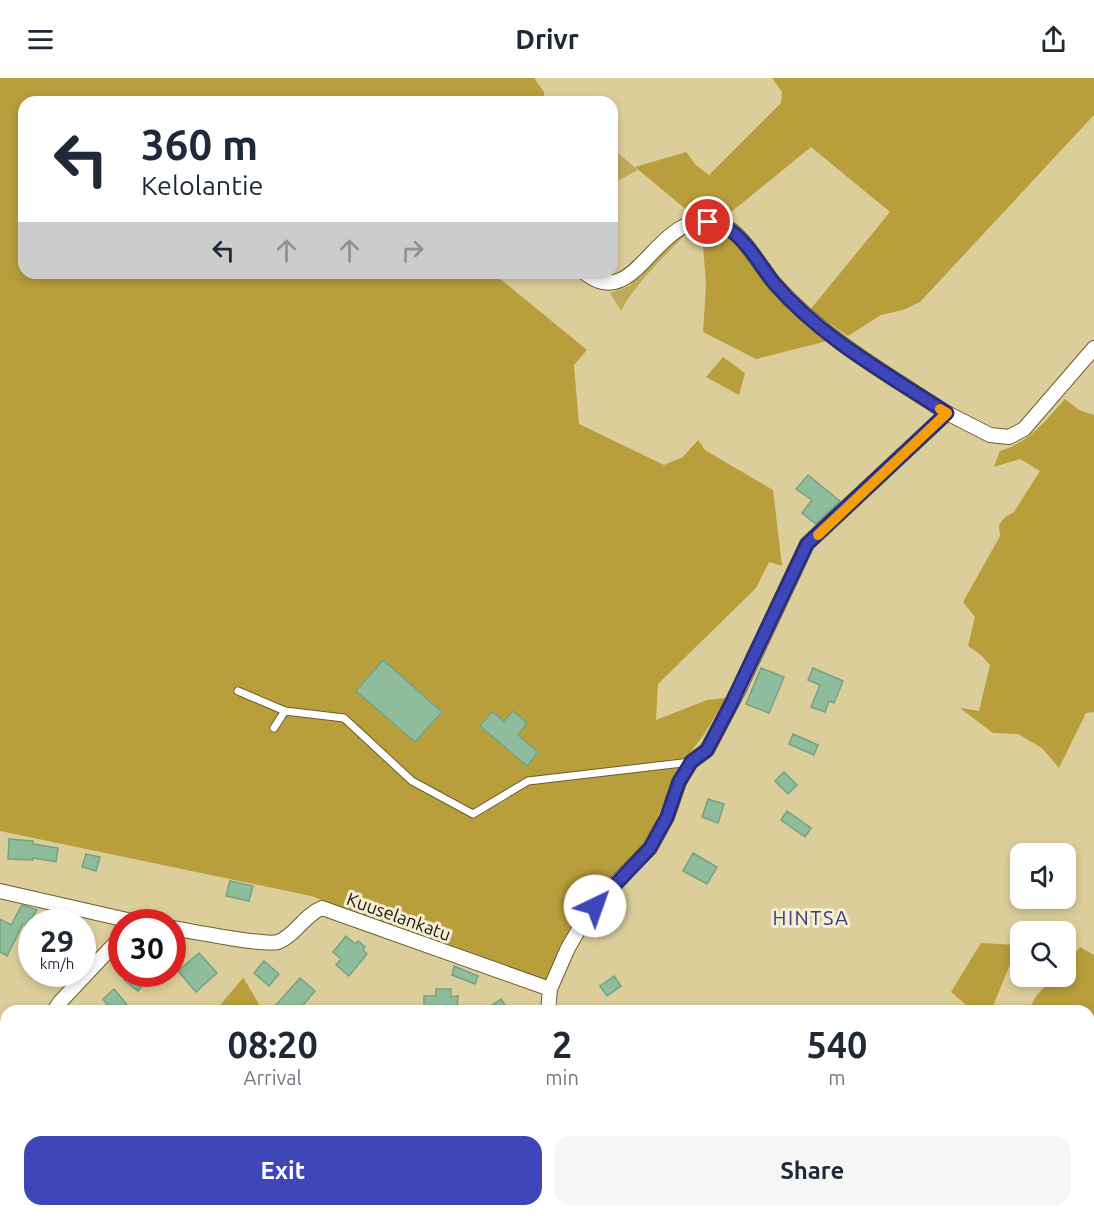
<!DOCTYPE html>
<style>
:root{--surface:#fff;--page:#f6f6f7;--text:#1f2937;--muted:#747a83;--accent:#3e46ba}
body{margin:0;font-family:Ubuntu,sans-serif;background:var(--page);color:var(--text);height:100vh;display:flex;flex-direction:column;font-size:22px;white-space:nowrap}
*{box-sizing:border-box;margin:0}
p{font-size:20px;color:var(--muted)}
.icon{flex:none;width:33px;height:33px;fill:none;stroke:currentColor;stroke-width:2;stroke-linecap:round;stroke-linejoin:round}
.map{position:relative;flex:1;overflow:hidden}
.sheet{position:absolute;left:0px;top:927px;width:1095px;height:212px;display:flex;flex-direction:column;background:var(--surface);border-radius:18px 18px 0 0;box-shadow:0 3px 9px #0003}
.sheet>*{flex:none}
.guide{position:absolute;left:18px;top:18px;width:600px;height:183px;border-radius:18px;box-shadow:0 3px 9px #0003;background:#fff;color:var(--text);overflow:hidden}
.fabs{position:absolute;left:1010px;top:765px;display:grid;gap:12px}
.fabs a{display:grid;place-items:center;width:66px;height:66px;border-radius:12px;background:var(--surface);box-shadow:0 3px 9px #0003;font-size:30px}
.speed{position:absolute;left:18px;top:831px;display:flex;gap:12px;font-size:30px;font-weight:700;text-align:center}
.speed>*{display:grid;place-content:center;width:78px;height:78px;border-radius:50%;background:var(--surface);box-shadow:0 3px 9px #0003;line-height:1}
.speed small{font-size:15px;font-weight:400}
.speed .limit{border:9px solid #d22;background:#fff;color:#111}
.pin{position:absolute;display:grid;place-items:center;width:51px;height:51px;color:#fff;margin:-26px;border:3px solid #fff;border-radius:50%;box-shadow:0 2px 6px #0007}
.me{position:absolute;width:66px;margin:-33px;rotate:42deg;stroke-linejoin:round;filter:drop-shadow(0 0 4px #0008)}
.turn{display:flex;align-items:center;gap:21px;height:126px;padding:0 24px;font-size:27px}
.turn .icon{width:78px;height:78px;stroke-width:2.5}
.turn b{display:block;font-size:42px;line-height:51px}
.lanes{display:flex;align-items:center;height:57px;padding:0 24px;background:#0003;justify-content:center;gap:30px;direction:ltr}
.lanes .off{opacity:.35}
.eta{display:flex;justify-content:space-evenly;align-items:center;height:102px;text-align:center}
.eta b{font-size:36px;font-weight:700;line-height:42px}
.button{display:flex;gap:12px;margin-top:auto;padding:12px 24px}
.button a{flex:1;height:69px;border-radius:18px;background:var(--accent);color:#fff;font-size:24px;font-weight:700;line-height:69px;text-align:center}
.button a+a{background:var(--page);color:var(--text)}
header{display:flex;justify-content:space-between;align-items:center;height:78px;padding:0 24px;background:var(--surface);font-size:27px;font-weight:700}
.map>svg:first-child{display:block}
.green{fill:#c0aa5a}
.forest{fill:#b99e3c}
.building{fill:#8ebc9c;stroke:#75a283;stroke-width:1.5}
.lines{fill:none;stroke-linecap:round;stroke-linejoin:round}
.service-casing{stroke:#6b5e2f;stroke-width:9}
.minor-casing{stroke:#6b5e2f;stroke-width:16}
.service{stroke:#fff;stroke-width:7}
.minor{stroke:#fff;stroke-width:14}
.route-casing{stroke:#282e79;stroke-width:15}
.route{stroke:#3e46ba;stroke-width:10}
.slow{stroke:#f59e0b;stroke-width:10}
.labels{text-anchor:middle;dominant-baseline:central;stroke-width:6;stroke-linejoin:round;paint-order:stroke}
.street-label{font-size:18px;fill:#1d1705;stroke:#f5eed5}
.neighbourhood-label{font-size:20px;letter-spacing:1.5px;fill:#363f7a;stroke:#f5eed5}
</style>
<header><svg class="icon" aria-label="menu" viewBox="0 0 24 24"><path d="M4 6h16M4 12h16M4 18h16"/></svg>Drivr<svg class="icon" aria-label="share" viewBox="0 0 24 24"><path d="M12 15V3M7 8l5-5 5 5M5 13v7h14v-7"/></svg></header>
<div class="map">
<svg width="1094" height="1138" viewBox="0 0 1094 1138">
<rect width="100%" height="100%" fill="#dcce9b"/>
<!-- green -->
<path class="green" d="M612,70L638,92L612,106Z
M686,156C663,180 637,203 621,233L610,215L629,208L667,168Z"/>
<!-- forest -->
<path class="forest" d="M0,0H534L544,14V24H24V195H493L587,272L574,287L579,346L664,387L683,379L698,362L705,372L773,412L782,488L769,484L756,510L658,606L656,642L707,622L726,620L703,658L677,691L651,755L639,774L578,840L557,875L549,907L311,818L0,753Z
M772,0H1094V37L920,224L903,232L881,237L848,258L810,232L890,134L811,69L725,139C712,133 702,131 688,133L635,89L686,74L696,87L709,97L781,25L782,14Z
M702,153H718L732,159L776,215L827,263L756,281L703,254L706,207Z
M723,279L745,295L739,317L706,299Z
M1065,321L1079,332L1094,337V634L1086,635L1059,690L1042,670L1018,656L993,655L960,630L979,633L990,587L981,577L968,568L975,539L963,524L1000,458L999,447L1005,439L1014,434L1040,393L1020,381L994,389L1000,373C1031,363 1045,343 1065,321Z
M981,865L1018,867L991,933H973L951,914Z
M1080,869L1094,877V1138H959L960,1132H1089V1030L1092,1029L1089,1023V933H1028L1036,918L1054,899L1065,898V886Z
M243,899L263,933H215L243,900Z
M177,1133H262L260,1138H176L179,1136Z
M473,1133H518L517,1138H476Z"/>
<!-- building -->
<path class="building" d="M808,397L840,423L816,446L802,435L812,422L796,411Z
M383,582L442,634L415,664L356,613Z
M761,590L784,599L769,635L746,626Z
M813,590L843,603L834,625L829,623L825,634L811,629L820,607L808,602Z
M513,633L527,645L518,657L538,674L527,688L480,648L492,634L504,643Z
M793,656L818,667L814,677L789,666Z
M784,694L797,707L788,716L775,703Z
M708,721L724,726L718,745L702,739Z
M787,733L811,750L805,759L781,742Z
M9,761L33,763V766L58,770L56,784L33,780V782L8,781Z
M693,775L717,789L707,806L683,793Z
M86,776L100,779L96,793L82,789Z
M230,803L253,808L249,823L226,818Z
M22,827L37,832L27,848L23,846L7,878L0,874V841L11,847Z
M346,858L355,866L358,863L365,869L363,872L367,876L349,898L336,887L341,881L333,874Z
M199,875L217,895L196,914L178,893Z
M264,883L279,896L269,908L254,895Z
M454,888L478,898L475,906L452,897Z
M130,896H151L138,913L124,902Z
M614,898L621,908L607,918L600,908Z
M300,900L315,913L298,933H283L276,927Z
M114,911L119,917L132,933H112L103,921Z
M436,911H451V919L458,918L457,930L424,931V918H436Z
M501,921L509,933H483Z"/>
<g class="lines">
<!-- service casing -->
<g class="service-casing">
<path id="service" d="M238,613L285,633L344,640L412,703L473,736L528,703L691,684
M274,650L285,633"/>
</g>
<!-- minor casing -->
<g class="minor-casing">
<path id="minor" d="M585,195C636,236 656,133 711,145C716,146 724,148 728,150C745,160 762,191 775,206C823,260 887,296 947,335
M0,813L136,844
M172,850C191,853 265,868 278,864C296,857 304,837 322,830L550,911
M54,933L60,924L122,858
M548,933L550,911L568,870L586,839L604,817L650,770L667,739L679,704L691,684L707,672L739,611L807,466L947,335L990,357L1009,359L1024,351L1094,270
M0,1033L6,1018
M527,1138L528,1132"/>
</g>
<!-- service -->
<use href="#service" class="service"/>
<!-- minor -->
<use href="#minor" class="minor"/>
</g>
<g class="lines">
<!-- route casing -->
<g class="route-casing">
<path id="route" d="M595,828L650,770L667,739L679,704L691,684L707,672L731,626L807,466L947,335C887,296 821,260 774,205C760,187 748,165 730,152C724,147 715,146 708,144"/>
</g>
<!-- route -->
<use href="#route" class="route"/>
<!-- slow -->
<path class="slow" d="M818,457L947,335L940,331"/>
</g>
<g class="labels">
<!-- street labels -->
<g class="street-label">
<text transform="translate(399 838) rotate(20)">Kuuselankatu</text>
</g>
<!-- neighbourhood labels -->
<g class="neighbourhood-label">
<text x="811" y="839">HINTSA</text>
</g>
</g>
</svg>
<div class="fabs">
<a><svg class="icon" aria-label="sound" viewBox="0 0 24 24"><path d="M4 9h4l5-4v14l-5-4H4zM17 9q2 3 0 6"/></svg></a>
<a><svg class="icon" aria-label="search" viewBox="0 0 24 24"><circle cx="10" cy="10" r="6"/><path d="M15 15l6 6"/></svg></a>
</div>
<div class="speed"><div>29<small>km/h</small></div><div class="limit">30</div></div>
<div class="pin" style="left:708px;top:144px;background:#d93025"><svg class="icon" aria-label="arrive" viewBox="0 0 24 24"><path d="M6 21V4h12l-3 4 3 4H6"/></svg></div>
<svg class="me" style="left:595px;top:828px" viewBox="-20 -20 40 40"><circle r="19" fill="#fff"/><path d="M0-13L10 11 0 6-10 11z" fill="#3e46ba"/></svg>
<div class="guide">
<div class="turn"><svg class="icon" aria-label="left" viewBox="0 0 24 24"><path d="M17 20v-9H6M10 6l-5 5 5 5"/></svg><div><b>360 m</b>Kelolantie</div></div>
<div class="lanes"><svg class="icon" aria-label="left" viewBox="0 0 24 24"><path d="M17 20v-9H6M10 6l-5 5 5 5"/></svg><svg class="icon off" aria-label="ahead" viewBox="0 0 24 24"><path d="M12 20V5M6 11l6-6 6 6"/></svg><svg class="icon off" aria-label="ahead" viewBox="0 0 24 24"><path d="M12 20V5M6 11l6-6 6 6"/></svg><svg class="icon off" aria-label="right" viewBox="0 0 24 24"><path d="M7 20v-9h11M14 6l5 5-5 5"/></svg></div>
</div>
<section class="sheet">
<div class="eta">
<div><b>08:20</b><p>Arrival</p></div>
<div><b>2</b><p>min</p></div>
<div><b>540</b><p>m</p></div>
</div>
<div class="button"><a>Exit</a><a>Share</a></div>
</section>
</div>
